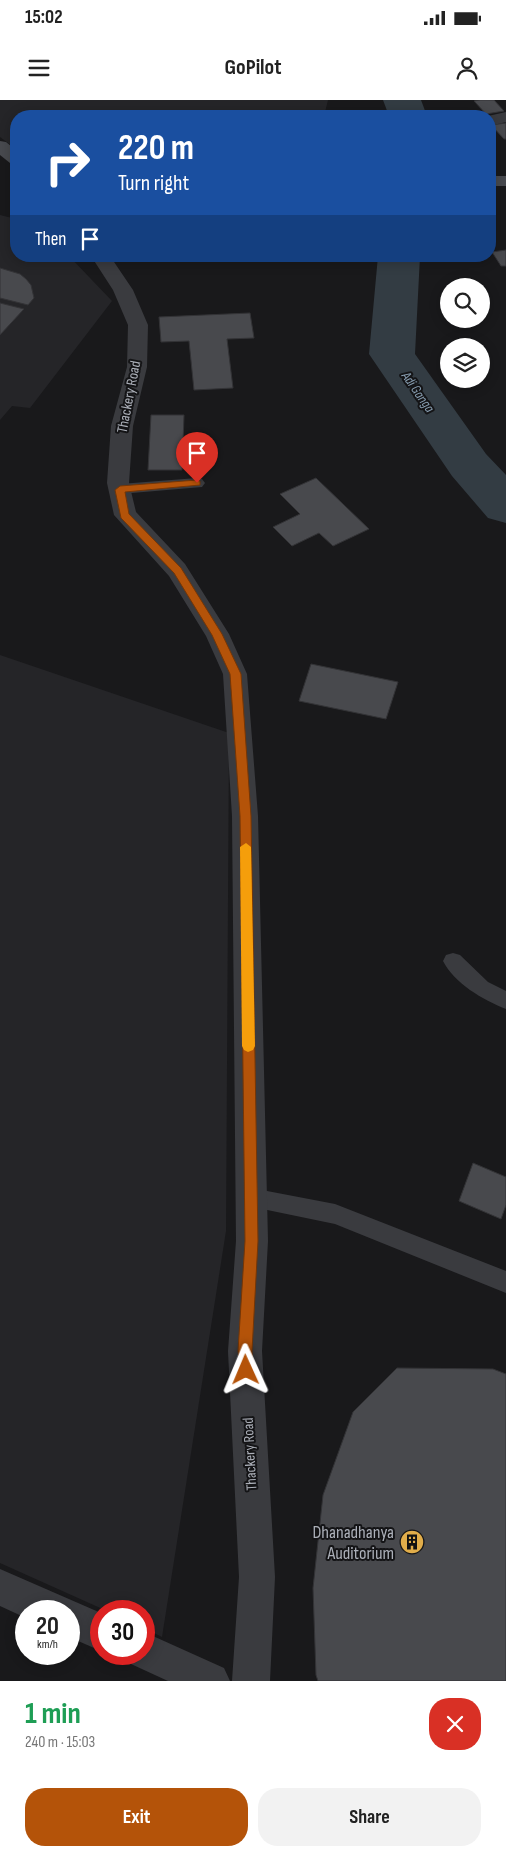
<!DOCTYPE html>
<meta charset="utf-8">
<style>
:root{--surface:#fff;--page:#f2f2f2;--text:#222;--muted:#767676;--accent:#b45309}
body{margin:0;font-family:"Sofia Sans Condensed",sans-serif;background:var(--page);color:var(--text);height:100vh;display:flex;flex-direction:column;font-size:19px;white-space:nowrap}
*{box-sizing:border-box;margin:0}
p{font-size:16px;color:var(--muted)}
.icon{flex:none;width:28px;height:28px;fill:none;stroke:currentColor;stroke-width:2;stroke-linecap:round;stroke-linejoin:round}
.map{position:relative;height:1581px;overflow:hidden}
.side{display:flex;flex-direction:column;background:var(--surface);flex:1}
.side>*{flex:none}
.banner{position:absolute;left:10px;top:10px;width:486px;height:152px;border-radius:20px;box-shadow:0 2px 12px #0003;background:#1a4fa0;color:#fff;overflow:hidden}
.tools{position:absolute;left:440px;top:178px;display:grid;gap:10px}
.tools a{display:grid;place-items:center;width:50px;height:50px;border-radius:50%;background:var(--surface);box-shadow:0 2px 12px #0003;font-size:25px}
.speed{position:absolute;left:15px;top:1500px;display:flex;gap:10px;font-size:25px;font-weight:700;text-align:center}
.speed>*{display:grid;place-content:center;width:65px;height:65px;border-radius:50%;background:var(--surface);box-shadow:0 2px 12px #0003;line-height:1}
.speed small{font-size:12px;font-weight:400}
.speed .limit{border:8px solid #d22;background:#fff;color:#111}
.pin{position:absolute;display:grid;place-items:center;width:42px;height:42px;color:#fff;margin:-51px -21px;border-radius:50% 50% 50% 0;rotate:-45deg;box-shadow:0 0 5px #0007}
.pin .icon{rotate:45deg}
.me{position:absolute;width:55px;margin:-28px;rotate:359deg;stroke-linejoin:round;filter:drop-shadow(0 0 4px #0008)}
.turn{display:flex;align-items:center;gap:18px;height:105px;padding:0 25px;font-size:22px}
.turn .icon{width:65px;height:65px;stroke-width:2.5}
.turn b{display:block;font-size:35px;line-height:42px}
.then{display:flex;align-items:center;height:48px;padding:0 25px;background:#0003;gap:10px;font-size:19px}
.round{display:grid;place-items:center;flex:none;width:52px;height:52px;border-radius:20px;background:var(--page)}
.head{display:flex;align-items:center;justify-content:space-between;height:85px;padding:0 25px}
h1{font-size:30px;font-weight:700;line-height:38px;color:#1e9e55}
.cta{display:flex;gap:10px;margin-top:auto;padding:10px 25px}
.cta a{flex:1;height:58px;border-radius:20px;background:var(--accent);color:#fff;font-size:20px;font-weight:700;line-height:58px;text-align:center}
.cta a+a{background:var(--page);color:var(--text)}
.status{display:flex;justify-content:space-between;align-items:center;height:35px;padding:0 25px;background:var(--surface);direction:ltr}
.status svg{height:14px;fill:currentColor}
header{display:flex;justify-content:space-between;align-items:center;height:65px;padding:0 25px;background:var(--surface);font-size:22px;font-weight:700}
.map>svg:first-child{display:block}
.built{fill:#252528}
.lines{fill:none;stroke-linecap:round;stroke-linejoin:round}
.river{fill:#333c43;fill-rule:evenodd}
.building{fill:#48494d;stroke:#333336}
.service{fill:#3a3b3f;fill-rule:evenodd}
.minor{fill:#3a3b3f;fill-rule:evenodd}
.secondary{fill:#484a4f;fill-rule:evenodd}
.route{fill:#b45309;stroke:#753606}
.slow{fill:#f59e0b}
.labels{text-anchor:middle;dominant-baseline:central;stroke-width:4;stroke-linejoin:round;paint-order:stroke}
.far-water-label{font-size:14px;font-style:italic;fill:#879db0;stroke:#141416}
.street-label{font-size:15px;fill:#acb0b9;stroke:#141416}
.near-poi-label{font-size:18px;fill:#acb0b9;stroke:#141416;text-anchor:end}
</style>
<div class="status"><b>15:02</b><svg viewBox="0 0 49 12"><path d="M0 12V9h3v3zM5 12V6h3v6zM10 12V3h3v9zM15 12V0h3v12zM26 1h20v11H26zM47 4h2v5h-2z"/></svg></div>
<header><svg class="icon" aria-label="menu" viewBox="0 0 24 24"><path d="M4 6h16M4 12h16M4 18h16"/></svg>GoPilot<svg class="icon" aria-label="person" viewBox="0 0 24 24"><circle cx="12" cy="8" r="4"/><path d="M4 21q1-7 8-7t8 7"/></svg></header>
<div class="map">
<svg width="506" height="1581" viewBox="0 0 506 1581">
<rect width="100%" height="100%" fill="#19191b"/>
<!-- built -->
<path class="built" d="M0,0H328L324,16H16V49L0,37Z
M0,115L16,119V156H69L112,201L30,308L12,306L0,320Z
M0,555L229,633L226,1131L162,1537L144,1528V1511H107L0,1463Z"/>
<g class="lines">
<!-- river -->
<path class="river" d="M383,0H421L427,16H389Z
M378,156H420L415,254L486,354L506,375V423L488,418L452,376L369,254Z"/>
</g>
<!-- building -->
<path class="building" d="M480,0H494L504,11L486,14L474,1Z
M506,23V39H504L491,25Z
M506,150V166H501L492,152Z
M0,168L20,174L26,179L31,185L34,198L28,205L0,198Z
M0,203L24,209L0,235Z
M250,213L254,238L227,239L233,288L194,290L189,241L161,242L159,217Z
M151,315H184L182,370H148Z
M316,378L369,429L333,446L319,433L292,446L273,427L300,414L280,394Z
M311,564L398,582L386,619L299,601Z
M473,1063L506,1077V1105L501,1119L459,1101Z
M397,1268L493,1269L506,1274V1581H318L316,1575L313,1488L323,1395L353,1312Z"/>
<g class="lines">
<!-- service -->
<path class="service" d="M197,378L202,379L205,383L202,387L120,394L115,393L112,389L115,385L120,384Z
M453,853L460,855L488,882L506,891V909C483,900 454,883 443,861L446,855Z
M251,1088L335,1104L506,1171V1193L335,1124L243,1105L240,1098L243,1091Z"/>
<!-- minor -->
<path class="minor" d="M506,12V22L490,26V16H488Z
M91,156H110L133,190L148,225L147,267L133,326L129,383L136,412L185,464L229,534L247,574L258,716L268,1141L262,1251L275,1477L270,1581H232L239,1477L228,1251L236,1141L232,716L223,574L206,536L169,476L114,415L107,383L111,326L127,267L128,225L113,190Z
M0,1469L101,1513V1551L69,1537V1511H26V1518L0,1506Z
M144,1532L224,1568L230,1581H168L131,1564L126,1554H144Z"/>
<!-- secondary -->
<path class="secondary" d="M0,41L6,42L16,50V64L10,63L0,55Z
M490,76H506V86H490Z"/>
</g>
<!-- route -->
<path class="route" d="M197,380L200,381V385L125,392L129,414L181,468L222,534L241,574L251,716L258,1141L252,1251L253,1270L251,1275L246,1277L241,1275L238,1251L245,1141L240,716L230,574L212,535L174,473L121,418L115,390L120,386Z"/>
<!-- slow -->
<path class="slow" d="M246,743L251,747L255,946L253,950L248,952L244,950L242,946L240,747Z"/>
<!-- icons -->
<defs>
<g id="building-disc" transform="scale(1.25)"><circle r="9.5" fill="#e1ad4a" stroke="#141416"/><path d="M-4-6H4V6H1V3H-1V6H-4ZM-2.5-4.3h1.7v1.8h-1.7ZM.8-4.3h1.7v1.8H.8ZM-2.5-1h1.7V.8h-1.7ZM.8-1h1.7V.8H.8Z" fill="#111"/></g>
</defs>
<g fill-rule="evenodd">
<use href="#building-disc" x="412" y="1442"/>
</g>
<g class="labels">
<!-- far-water labels -->
<g class="far-water-label">
<text transform="translate(418 292) rotate(55)">Adi Ganga</text>
</g>
<!-- street labels -->
<g class="street-label">
<text transform="translate(129 297) rotate(-79)">Thackery Road</text>
<text transform="translate(250 1354) rotate(-93)">Thackery Road</text>
</g>
<!-- near-poi labels -->
<g class="near-poi-label">
<text x="394" y="1432">Dhanadhanya<tspan x="394" dy="21">Auditorium</tspan></text>
</g>
</g>
</svg>
<div class="tools">
<a><svg class="icon" aria-label="search" viewBox="0 0 24 24"><circle cx="10" cy="10" r="6"/><path d="M15 15l6 6"/></svg></a>
<a><svg class="icon" aria-label="layers" viewBox="0 0 24 24"><path d="M12 4l9 5-9 5-9-5zM3 14l9 5 9-5"/></svg></a>
</div>
<div class="speed"><div>20<small>km/h</small></div><div class="limit">30</div></div>
<div class="pin" style="left:197px;top:383px;background:#d93025"><svg class="icon" aria-label="arrive" viewBox="0 0 24 24"><path d="M6 21V4h12l-3 4 3 4H6"/></svg></div>
<svg class="me" style="left:246px;top:1270px" viewBox="-20 -20 40 40"><path d="M0-17L14 15 0 8-14 15z" fill="#b45309" stroke="#fff" stroke-width="4"/></svg>
<div class="banner">
<div class="turn"><svg class="icon" aria-label="right" viewBox="0 0 24 24"><path d="M7 20v-9h11M14 6l5 5-5 5"/></svg><div><b>220 m</b>Turn right</div></div>
<div class="then">Then<svg class="icon" aria-label="arrive" viewBox="0 0 24 24"><path d="M6 21V4h12l-3 4 3 4H6"/></svg></div>
</div>
</div>
<section class="side">
<div class="head"><div><h1>1 min</h1><p>240 m · 15:03</p></div><a class="round" style="background:#d93025;color:#fff"><svg class="icon" aria-label="close" viewBox="0 0 24 24"><path d="M6 6l12 12M18 6L6 18"/></svg></a></div>
<div class="cta"><a>Exit</a><a>Share</a></div>
</section>
